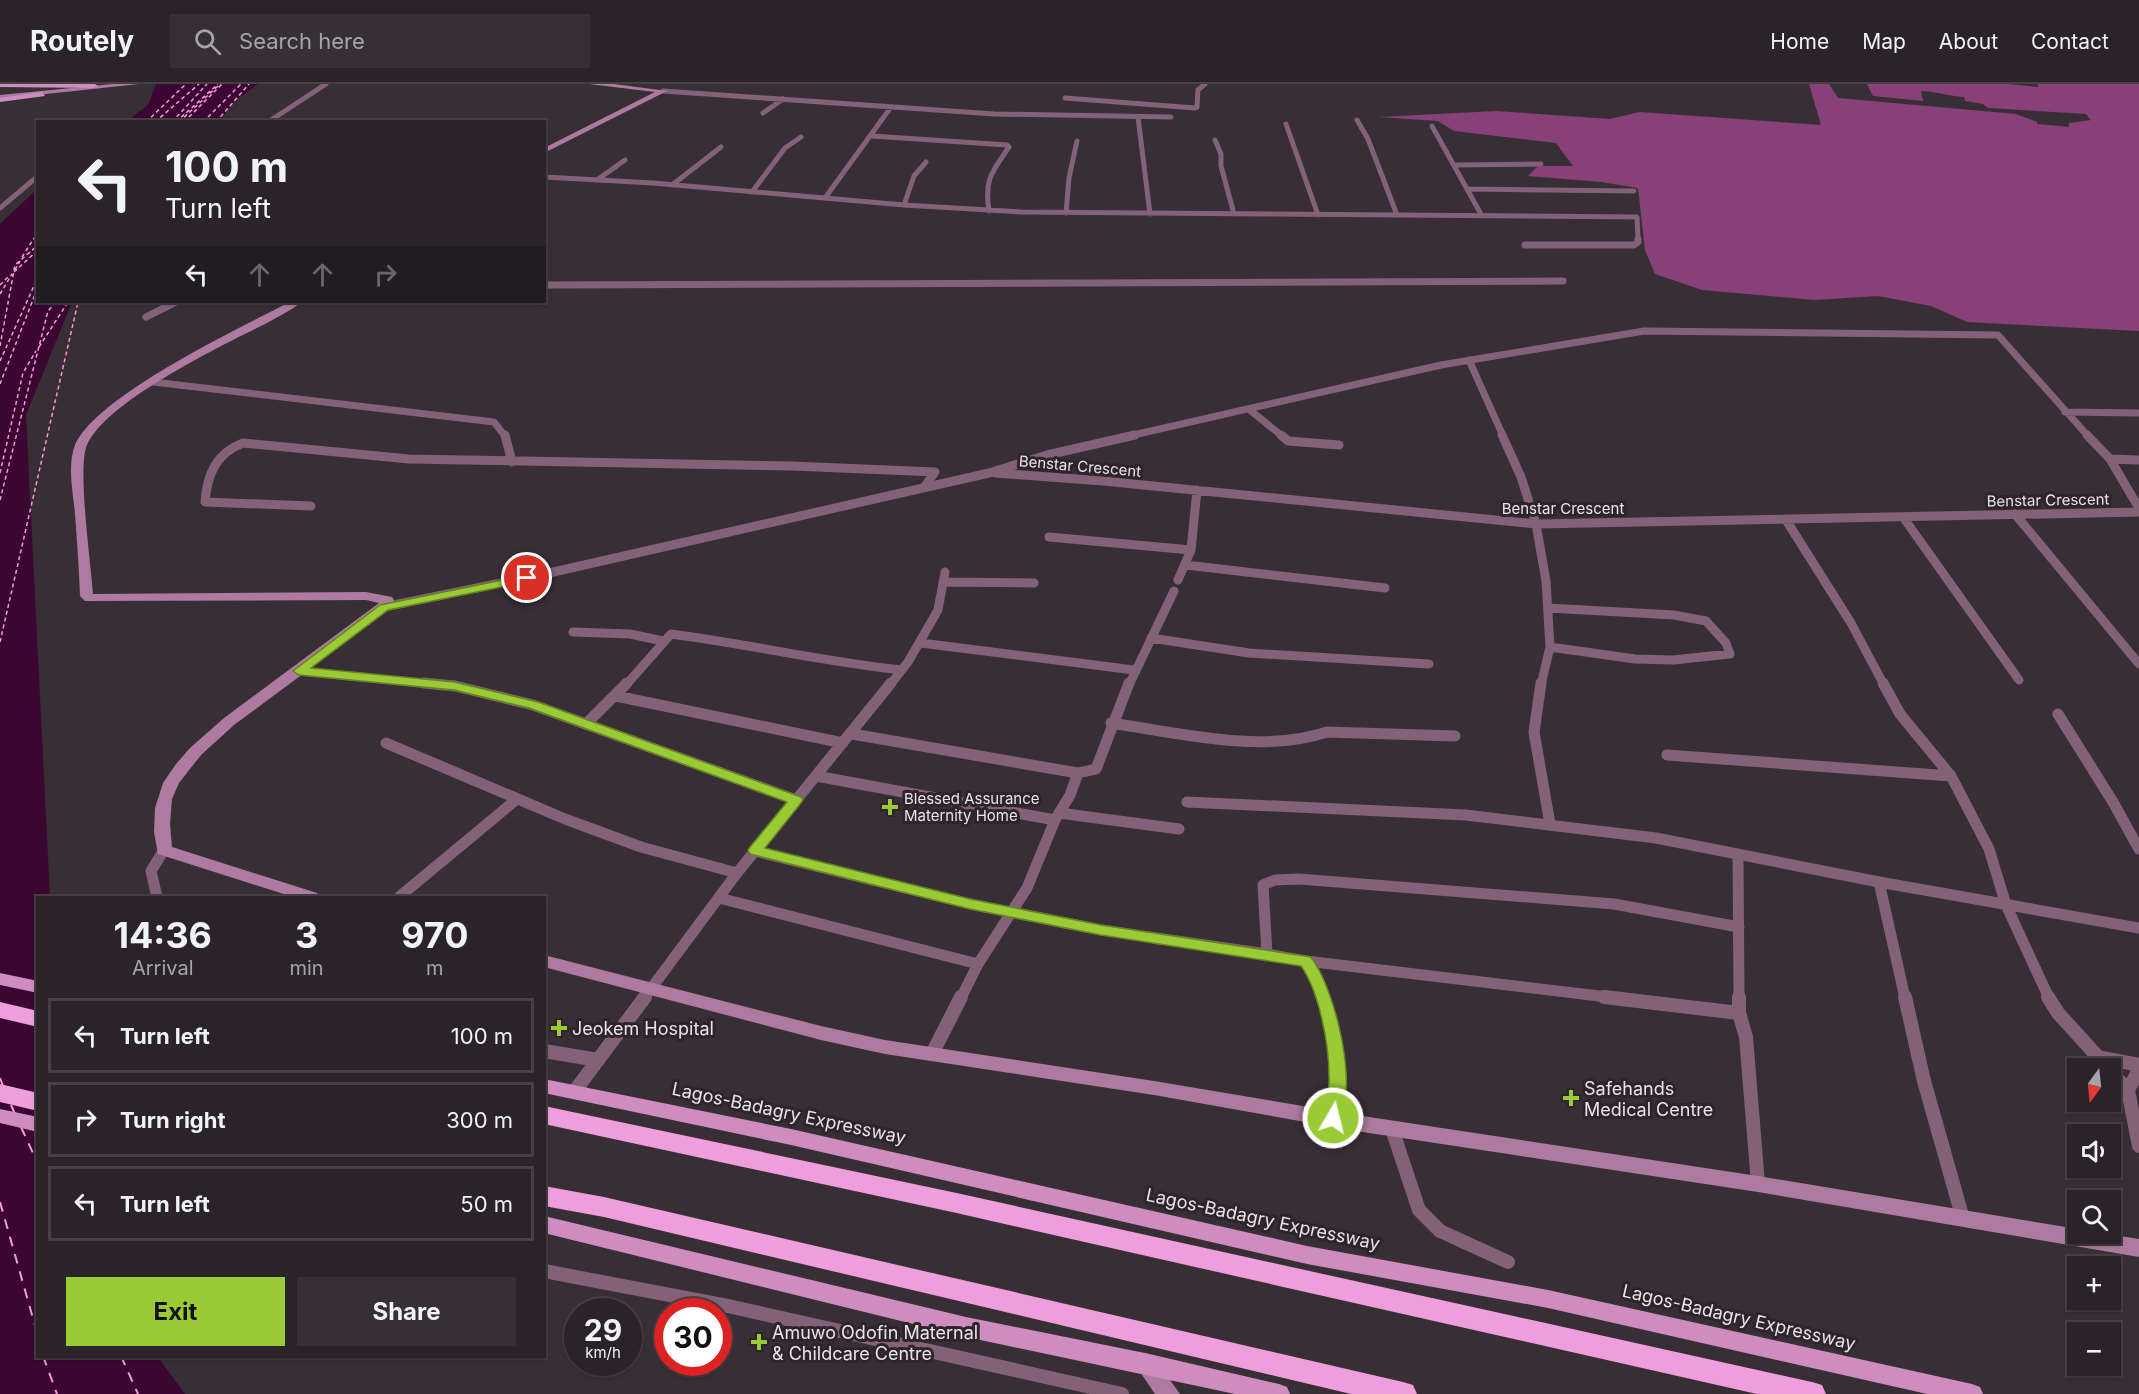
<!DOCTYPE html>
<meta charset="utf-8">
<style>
:root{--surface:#2a2328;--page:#362f34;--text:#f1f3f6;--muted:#a5a4a8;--line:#464045;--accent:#9acb34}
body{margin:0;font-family:Inter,sans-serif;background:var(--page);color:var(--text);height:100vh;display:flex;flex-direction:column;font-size:22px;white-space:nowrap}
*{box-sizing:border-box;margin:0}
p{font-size:20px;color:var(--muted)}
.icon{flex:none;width:33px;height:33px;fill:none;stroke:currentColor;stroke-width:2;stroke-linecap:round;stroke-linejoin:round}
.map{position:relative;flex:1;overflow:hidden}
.drawer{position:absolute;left:36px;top:812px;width:510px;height:462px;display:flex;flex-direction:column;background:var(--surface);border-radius:0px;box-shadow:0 2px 4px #0004,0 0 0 2px var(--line)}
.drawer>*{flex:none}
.guide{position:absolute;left:36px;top:36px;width:510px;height:183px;border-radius:0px;box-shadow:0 2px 4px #0004,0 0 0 2px var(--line);background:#2a2328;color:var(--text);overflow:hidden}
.needle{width:39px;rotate:195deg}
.controls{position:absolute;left:2067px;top:974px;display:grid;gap:12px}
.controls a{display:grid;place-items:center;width:54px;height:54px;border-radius:0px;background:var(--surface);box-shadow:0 2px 4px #0004,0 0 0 2px var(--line);font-size:30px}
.speed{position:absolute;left:564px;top:1214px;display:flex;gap:12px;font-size:30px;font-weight:700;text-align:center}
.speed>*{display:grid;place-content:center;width:78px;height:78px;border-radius:50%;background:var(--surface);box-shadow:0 2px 4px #0004,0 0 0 2px var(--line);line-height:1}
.speed small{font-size:15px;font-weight:400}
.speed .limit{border:9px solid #d22;background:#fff;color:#111}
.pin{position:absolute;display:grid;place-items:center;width:51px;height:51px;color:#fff;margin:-26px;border:3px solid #fff;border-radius:50%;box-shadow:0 2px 6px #0007}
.me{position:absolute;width:66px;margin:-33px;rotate:8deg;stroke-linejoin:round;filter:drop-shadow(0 0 4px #0008)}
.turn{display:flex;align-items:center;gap:21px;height:126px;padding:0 30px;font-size:27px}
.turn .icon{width:78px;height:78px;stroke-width:2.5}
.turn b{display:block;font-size:42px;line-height:51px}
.lanes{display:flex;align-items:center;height:57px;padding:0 30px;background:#0003;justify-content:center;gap:30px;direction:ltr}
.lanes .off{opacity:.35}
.eta{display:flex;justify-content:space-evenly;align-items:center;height:102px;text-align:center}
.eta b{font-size:36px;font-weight:700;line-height:42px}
.button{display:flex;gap:12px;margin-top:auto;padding:12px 30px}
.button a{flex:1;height:69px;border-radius:0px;background:var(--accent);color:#111;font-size:24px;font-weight:700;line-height:69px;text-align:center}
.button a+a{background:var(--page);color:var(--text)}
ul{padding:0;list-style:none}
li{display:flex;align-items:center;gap:18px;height:75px;margin:0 12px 9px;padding:0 18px;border:3px solid var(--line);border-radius:0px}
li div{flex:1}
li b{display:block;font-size:22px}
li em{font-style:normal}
header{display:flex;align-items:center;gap:36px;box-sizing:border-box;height:84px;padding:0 30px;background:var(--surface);border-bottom:2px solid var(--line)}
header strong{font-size:28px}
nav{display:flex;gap:33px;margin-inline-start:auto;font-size:21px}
.search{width:420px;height:54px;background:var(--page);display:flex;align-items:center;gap:15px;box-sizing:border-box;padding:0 21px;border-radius:0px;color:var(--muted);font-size:22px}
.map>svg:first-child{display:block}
.forest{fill:#884078}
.water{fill:#3b0632}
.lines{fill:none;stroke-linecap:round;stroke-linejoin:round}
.ferry-far1{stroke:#fb96e3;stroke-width:1.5;stroke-dasharray:4 3;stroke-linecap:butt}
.ferry{stroke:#fb96e3;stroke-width:2;stroke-dasharray:10 8;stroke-linecap:butt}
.street-far4{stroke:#826179;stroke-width:5}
.street-far3{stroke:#826179;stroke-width:7}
.street-far2{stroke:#826179;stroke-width:9}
.street-far1{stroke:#826179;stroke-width:11}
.street{stroke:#826179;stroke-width:14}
.secondary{fill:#ae7aa0;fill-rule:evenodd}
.primary{fill:#cf8dbf;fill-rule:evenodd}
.highway{fill:#ee9eda;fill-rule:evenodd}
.route{fill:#9acb34;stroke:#648422;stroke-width:1.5}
.poi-dot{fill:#9acb34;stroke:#2e252b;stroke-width:2}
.labels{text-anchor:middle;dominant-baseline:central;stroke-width:6;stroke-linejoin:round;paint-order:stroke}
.street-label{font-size:15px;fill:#e9e4e8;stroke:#2e252b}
.poi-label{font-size:15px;fill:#e9e4e8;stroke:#2e252b;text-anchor:start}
.near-poi-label{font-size:18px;fill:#e9e4e8;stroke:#2e252b;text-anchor:start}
.near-street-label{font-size:18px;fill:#e9e4e8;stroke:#2e252b}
</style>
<header>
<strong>Routely</strong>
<div class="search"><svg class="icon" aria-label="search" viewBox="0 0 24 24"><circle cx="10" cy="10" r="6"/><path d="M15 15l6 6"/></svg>Search here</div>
<nav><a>Home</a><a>Map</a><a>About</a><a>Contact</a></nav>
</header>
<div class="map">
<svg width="2139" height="1310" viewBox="0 0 2139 1310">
<rect width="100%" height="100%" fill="#382f36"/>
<!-- forest -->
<path class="forest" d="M1809,0H1829L1838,14L2016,30L2037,38V40L2069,43V39L2091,36L2086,30L1988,24L1983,20L1965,17L1964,13C1949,12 1935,7 1921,7L1923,17L1873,12L1867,0H2008L2038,3V0H2139V247L1967,238L1931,222L1878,212L1815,216L1702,206L1655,190L1645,166L1638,104L1601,98L1528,92L1538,82H1573L1556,59L1454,47L1438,37L1379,33L1497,27L1610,35L1640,28L1821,41Z"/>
<!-- water -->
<path class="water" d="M156,0H258L233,18L220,37H127L148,21Z
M37,105L38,218H72L26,331L50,813H38V1272H157L185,1310H0V140Z"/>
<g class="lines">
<!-- ferry-far1 -->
<path class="ferry-far1" d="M146,38L186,0
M155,38L199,0
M172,38L207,0
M176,38L218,0
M179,38L220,0
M184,38L222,0
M203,38L241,0
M216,38L249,0
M22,173L38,148
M15,186L20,177
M14,188L38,166
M0,201L10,191
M0,210L12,190
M0,262L15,181L38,161
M39,263L68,218
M0,277L38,193
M0,300L38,203
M0,389L23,289L36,267
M0,416L48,227L56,218
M0,558L78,218"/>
<!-- ferry -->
<path class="ferry" d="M0,994L3,1002
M11,1021L15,1030
M21,1043L38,1080
M0,1118L38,1252
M43,1272L57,1310
M121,1272L138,1310"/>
<!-- street-far4 -->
<path class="street-far4" d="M663,7L994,30L1171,33
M1065,14L1195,24L1197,23L1198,6L1205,0
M763,29L783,15
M1138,33L1150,130
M1357,36L1368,55L1397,131
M268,38L326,0
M1286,40L1318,131
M1432,42L1482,132
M872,52L1007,61L1009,63C992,88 984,95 989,127
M1215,56L1221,70V82L1234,130
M1454,81L1541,80
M544,93L653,99L904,121L1021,128L1637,133L1638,156
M597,96L625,76
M672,101L721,63
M1468,105L1634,107
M752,108L785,64L801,53
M825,114L891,23
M904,121L914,92L926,78
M0,124L38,92
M1066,129L1069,94L1077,57"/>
<!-- street-far3 -->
<path class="street-far3" d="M1525,161H1634L1638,158V155
M544,201L1563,197
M146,233L176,218
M1469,276L1503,352
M153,298L494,338L505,352
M1250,326L1282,352
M2065,328L2139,329
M1129,352L1441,281L1644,247L1998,251L2088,352"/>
<!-- street-far2 -->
<path class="street-far2" d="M505,351L512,378
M1281,351L1288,357L1339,361
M1502,351L1521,393L1536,440L1546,497L1550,563L1541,601
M2087,351L2110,375L2139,424
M2110,375L2139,376
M995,389L1103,397L1536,440L2139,428
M311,422L205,418C207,391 216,369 243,359L409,375L792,382L935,388L925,402
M2015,430L2139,580
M1903,433L2019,596
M1786,436L1851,539L1884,601
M1049,453L1191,466
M1186,481L1385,504
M1178,496L1191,466L1197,406
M943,498L1034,499
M384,523L549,489L989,389L1047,371L1135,351
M1548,524L1674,531L1706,537L1726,559L1730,570L1673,576L1635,575L1550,563
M573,548L630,550L663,557
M1151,554L1249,569L1429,580
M921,559L1134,586
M299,587L440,601
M626,601L671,550C749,560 824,578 902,586
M890,601L908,578L938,526L945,488
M1129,601L1174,507"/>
<!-- street-far1 -->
<path class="street-far1" d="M424,599L455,602L533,621L796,716
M1541,599L1534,648L1550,740
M1883,599L1900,630L1951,692L1989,765L2006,821L2049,914
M616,612L843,659
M2058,630L2113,718L2139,765
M1111,639C1179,649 1261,670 1327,648L1455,652
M586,640L627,599
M852,650L1078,689
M386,659L565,735L641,763L737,789
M1667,671L1951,692
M816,692L1055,736
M1187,718L1466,731L1656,754L1879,798L2139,844
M1059,729L1179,745
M755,767L970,820L1101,846L1267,870
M1738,770L1739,914
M1879,798L1905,914
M157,813L151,787L164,766
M399,813L517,715
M719,814L978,880
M1306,877L1324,914
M644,914L737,789L891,599
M961,914L978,880L1027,804L1055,736L1070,711L1078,689L1096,685L1129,599
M1616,914L1306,877L1267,870L1263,801L1275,796L1299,795L1614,820L1739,843"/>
<!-- street -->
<path class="street" d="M1323,913C1337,953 1340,993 1333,1034
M1604,913L1739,929
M1739,913V929L1746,953L1758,1100
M1905,913L1924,997L1963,1135
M2048,913L2058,929L2108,984
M544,967L598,976
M932,970L961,913
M2098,973L2139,981
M2110,987L2128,1006L2139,1062
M2128,1006L2139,986
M574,1008L645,913
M1392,1045L1419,1126L1440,1147L1508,1178
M544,1187L728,1222L1122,1310"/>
<!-- secondary -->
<path class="secondary" d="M113,0H139L0,15V11Z
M589,0H614L667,7L544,69V64L655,8Z
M290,218H301C287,231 245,249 225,260C189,279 104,323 87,361C77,383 91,480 93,510L366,508L392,513L394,516L389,526L234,641L201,671L179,699L172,715L170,740L172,763L317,809L319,813H293L158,770L154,748L155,724L163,699L176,680L190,664L224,634L379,519L366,516L85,517L80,512C79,485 77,457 75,430C73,408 67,382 75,361C96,312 239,244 290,218Z
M544,871L821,942L885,956L1154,997L1356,1031L1758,1092L2078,1145V1149H2101L2139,1155V1173L1758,1108L1356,1047L1154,1011L885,970L821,956L544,883Z
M1145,1269L1153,1272L1180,1310H1155L1134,1279L1137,1272Z"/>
<!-- primary -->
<path class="primary" d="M0,0H95L98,2L94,4L0,3Z
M42,8L45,12L0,18V14Z
M0,889L38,897V909L0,901Z
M544,995L791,1045L1307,1162L1548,1206L1972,1300L1980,1303L1983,1310H1927L1548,1224L1307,1180L791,1061L544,1009Z
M0,1025L38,1033V1048L0,1039Z
M544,1132L966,1233L1145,1269L1279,1300L1287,1303L1290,1310H1235L966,1253L544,1149Z"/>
<!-- highway -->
<path class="highway" d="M0,918L38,927V943L0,934Z
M0,1000L38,1009V1027L0,1018Z
M544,1022L952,1108L1812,1298L1822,1301L1826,1310H1757L952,1128L544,1040Z
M544,1102L604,1113L1403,1298L1413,1301L1417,1310H1351L604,1133L544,1122Z"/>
</g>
<!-- route -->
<path class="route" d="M527,491L531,492V497L388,526L311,584L454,598L538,618L801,713L803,716L801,719L765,764L970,815L1101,841L1311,873C1335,905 1359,1002 1339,1039L1333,1041L1327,1039L1324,1034C1326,1020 1330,1005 1329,992C1329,960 1319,907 1301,882L1101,851L970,825L750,770L748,766L750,763L787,718L529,624L454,606L299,591L293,587L380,521Z"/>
<!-- markers -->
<g class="poi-dot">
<path d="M887 714h6v6h6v6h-6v6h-6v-6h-6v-6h6z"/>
<path d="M556 935h6v6h6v6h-6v6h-6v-6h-6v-6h6z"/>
<path d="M1568 1005h6v6h6v6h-6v6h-6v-6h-6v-6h6z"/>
<path d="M756 1249h6v6h6v6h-6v6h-6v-6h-6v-6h6z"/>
</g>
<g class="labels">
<!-- street labels -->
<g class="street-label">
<text transform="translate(1080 382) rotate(5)">Benstar Crescent</text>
<text transform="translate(2048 416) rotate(-1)">Benstar Crescent</text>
<text x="1563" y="424">Benstar Crescent</text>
</g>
<!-- poi labels -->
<g class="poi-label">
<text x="904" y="714">Blessed Assurance<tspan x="904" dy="17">Maternity Home</tspan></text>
</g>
<!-- near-poi labels -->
<g class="near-poi-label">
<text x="572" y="944">Jeokem Hospital</text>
<text x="1584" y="1004">Safehands<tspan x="1584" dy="21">Medical Centre</tspan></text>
<text x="772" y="1248">Amuwo Odofin Maternal<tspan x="772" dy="21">&amp; Childcare Centre</tspan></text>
</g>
<!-- near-street labels -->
<g class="near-street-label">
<text transform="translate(789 1029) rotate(12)">Lagos-Badagry Expressway</text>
<text transform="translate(1263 1135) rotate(12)">Lagos-Badagry Expressway</text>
<text transform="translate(1739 1233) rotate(13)">Lagos-Badagry Expressway</text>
</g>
</g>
</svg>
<div class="controls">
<a><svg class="needle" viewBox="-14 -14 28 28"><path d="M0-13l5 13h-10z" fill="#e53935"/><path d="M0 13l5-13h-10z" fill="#a5a4a8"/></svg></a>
<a><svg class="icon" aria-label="sound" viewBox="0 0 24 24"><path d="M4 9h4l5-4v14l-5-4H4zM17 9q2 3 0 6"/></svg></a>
<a><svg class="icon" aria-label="search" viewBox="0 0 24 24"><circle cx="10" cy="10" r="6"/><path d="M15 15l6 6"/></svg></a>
<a>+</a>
<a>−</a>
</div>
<div class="speed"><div>29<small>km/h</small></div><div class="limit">30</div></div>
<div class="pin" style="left:527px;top:494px;background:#d93025"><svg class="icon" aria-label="arrive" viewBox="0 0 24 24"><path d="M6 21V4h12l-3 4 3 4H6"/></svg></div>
<svg class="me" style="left:1333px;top:1034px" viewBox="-20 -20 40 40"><circle r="17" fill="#9acb34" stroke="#fff" stroke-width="3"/><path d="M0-11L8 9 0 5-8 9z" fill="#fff"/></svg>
<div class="guide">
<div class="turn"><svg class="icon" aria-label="left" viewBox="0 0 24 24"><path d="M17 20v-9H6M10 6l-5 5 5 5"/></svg><div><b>100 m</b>Turn left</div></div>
<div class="lanes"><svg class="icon" aria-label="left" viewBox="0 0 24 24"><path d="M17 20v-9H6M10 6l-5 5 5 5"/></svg><svg class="icon off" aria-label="ahead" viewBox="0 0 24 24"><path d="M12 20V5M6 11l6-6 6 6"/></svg><svg class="icon off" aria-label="ahead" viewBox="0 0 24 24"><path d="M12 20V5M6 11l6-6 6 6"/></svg><svg class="icon off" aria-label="right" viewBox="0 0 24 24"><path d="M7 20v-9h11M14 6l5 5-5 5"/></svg></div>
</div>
<section class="drawer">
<div class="eta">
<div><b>14:36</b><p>Arrival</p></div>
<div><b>3</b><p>min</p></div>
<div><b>970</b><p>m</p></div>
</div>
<ul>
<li><svg class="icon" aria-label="left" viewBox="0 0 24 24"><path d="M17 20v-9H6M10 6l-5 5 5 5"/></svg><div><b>Turn left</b></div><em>100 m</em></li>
<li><svg class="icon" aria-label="right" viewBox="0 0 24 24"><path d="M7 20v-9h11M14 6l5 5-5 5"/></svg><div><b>Turn right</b></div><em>300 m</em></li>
<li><svg class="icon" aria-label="left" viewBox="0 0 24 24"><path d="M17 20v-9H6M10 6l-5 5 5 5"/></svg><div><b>Turn left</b></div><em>50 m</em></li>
</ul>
<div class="button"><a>Exit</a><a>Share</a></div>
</section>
</div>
